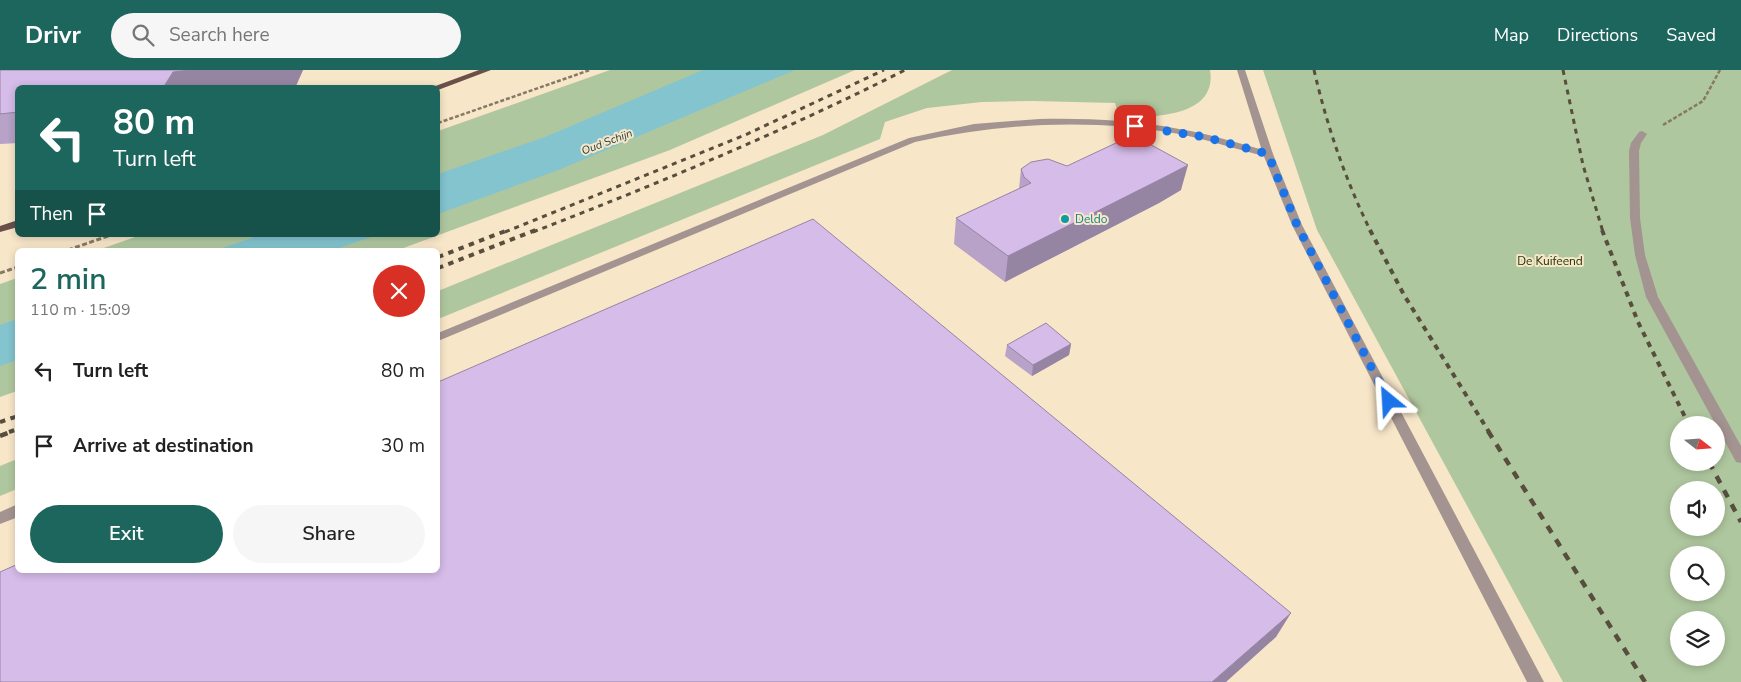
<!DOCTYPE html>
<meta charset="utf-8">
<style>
:root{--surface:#fff;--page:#f6f6f6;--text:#222;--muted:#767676;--accent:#1c665d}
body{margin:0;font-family:"Nunito Sans",sans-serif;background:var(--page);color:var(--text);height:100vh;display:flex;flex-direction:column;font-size:19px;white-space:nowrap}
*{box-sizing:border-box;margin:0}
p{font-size:16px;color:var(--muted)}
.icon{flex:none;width:28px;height:28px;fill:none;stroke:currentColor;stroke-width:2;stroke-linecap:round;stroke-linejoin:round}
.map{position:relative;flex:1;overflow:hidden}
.sheet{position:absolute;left:15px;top:178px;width:425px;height:325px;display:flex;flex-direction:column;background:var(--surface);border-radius:8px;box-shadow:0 2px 8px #0003}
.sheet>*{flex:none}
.guide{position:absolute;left:15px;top:15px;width:425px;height:152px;border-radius:8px;box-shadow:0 2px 8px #0003;background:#1c665d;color:#fff;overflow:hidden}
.needle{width:32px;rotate:107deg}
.controls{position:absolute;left:1670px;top:346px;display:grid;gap:10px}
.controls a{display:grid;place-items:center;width:55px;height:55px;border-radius:50%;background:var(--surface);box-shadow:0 2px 8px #0003;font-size:25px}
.pin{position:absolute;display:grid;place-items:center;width:42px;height:42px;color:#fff;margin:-21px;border-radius:10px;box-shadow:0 2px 8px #0006}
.me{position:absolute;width:55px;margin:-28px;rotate:333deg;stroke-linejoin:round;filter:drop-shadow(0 0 4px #0008)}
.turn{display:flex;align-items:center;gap:18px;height:105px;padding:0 15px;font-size:22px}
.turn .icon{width:65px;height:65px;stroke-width:2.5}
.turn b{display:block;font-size:35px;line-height:42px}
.then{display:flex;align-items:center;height:48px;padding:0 15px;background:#0003;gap:10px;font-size:19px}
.round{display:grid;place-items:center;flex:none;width:52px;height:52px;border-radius:26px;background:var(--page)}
.headline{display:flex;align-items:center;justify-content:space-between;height:85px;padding:0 15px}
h1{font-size:30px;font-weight:600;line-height:38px;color:var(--accent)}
.action{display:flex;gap:10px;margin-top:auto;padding:10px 15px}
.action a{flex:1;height:58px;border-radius:30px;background:var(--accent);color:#fff;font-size:20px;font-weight:600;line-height:58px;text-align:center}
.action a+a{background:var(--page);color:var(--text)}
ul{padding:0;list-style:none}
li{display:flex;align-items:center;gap:15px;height:75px;padding:0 15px}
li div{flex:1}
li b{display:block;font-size:19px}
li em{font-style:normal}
header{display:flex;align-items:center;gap:30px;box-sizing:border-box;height:70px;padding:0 25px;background:var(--accent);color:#fff}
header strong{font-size:24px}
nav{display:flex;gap:28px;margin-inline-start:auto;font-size:18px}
.search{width:350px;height:45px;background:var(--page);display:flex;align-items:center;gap:12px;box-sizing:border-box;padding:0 18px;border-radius:28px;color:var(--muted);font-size:19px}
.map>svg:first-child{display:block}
.green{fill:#afc79f;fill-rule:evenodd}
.water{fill:#83c4cf}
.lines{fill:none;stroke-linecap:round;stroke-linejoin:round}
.path-far1{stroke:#867a66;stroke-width:2.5;stroke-dasharray:4 2;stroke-linecap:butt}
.path{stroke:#867a66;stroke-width:3;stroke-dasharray:5 2.5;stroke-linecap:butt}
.service{fill:#a49491;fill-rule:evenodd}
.minor{fill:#a49491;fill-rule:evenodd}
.primary{fill:#6a4f4a;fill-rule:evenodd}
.rail-far2{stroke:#574e3e;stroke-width:3;stroke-dasharray:5 5;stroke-linecap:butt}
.rail-far1{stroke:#574e3e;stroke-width:4;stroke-dasharray:5.5 5.5;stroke-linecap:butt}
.rail{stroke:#574e3e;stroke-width:4.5;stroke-dasharray:8 8;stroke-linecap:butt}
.wall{fill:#b8a2c8}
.shaded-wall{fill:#9684a3}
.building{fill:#d6bce9;stroke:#9684a3}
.route{stroke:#1a73e8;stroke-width:9;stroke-dasharray:0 16.2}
.culture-dot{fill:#0f9aa8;stroke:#f8e6c8;stroke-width:2}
.labels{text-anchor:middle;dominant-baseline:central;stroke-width:4;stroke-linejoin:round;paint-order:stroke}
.far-water-label{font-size:11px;font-style:italic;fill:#193a3f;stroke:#f8e6c8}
.culture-label{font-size:12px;fill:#0d838f;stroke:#f8e6c8;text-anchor:start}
.park-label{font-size:12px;fill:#183101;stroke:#f8e6c8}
</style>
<header>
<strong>Drivr</strong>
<div class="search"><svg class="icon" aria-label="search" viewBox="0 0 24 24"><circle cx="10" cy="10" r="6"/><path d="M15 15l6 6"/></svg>Search here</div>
<nav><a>Map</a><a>Directions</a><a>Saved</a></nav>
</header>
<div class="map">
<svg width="1741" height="612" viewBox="0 0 1741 612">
<rect width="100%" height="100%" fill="#f8e6c8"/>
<!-- green -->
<path class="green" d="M610,0H855L670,80L398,180H98L141,165H438V61Z
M952,0H1210C1218,48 1151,47 1120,48L1115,33L1033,31L982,32L927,38L885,52L880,69L438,249V221L823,65Z
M1263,0H1741V612H1563L1317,160ZM1679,355H1716V392H1679ZM1679,420H1716V458H1679ZM1679,485H1716V522H1679ZM1679,550H1716V588H1679Z
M17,208V321L0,327V214Z
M17,389V419L0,426V396Z"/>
<!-- water -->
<path class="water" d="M703,0H795L561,99L438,144V104L545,67Z
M260,165H377L333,180H217Z
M17,249V290L0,296V255Z"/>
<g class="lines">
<!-- path-far1 -->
<path class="path-far1" d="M438,53L590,0
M1663,55L1703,31L1720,0"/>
<!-- path -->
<path class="path" d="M68,180L111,165
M0,203L18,197"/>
<!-- service -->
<path class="service" d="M1039,49C1086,48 1133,50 1179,59C1210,64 1241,74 1271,82L1273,84L1268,87C1238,80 1210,70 1179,64C1091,48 1002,53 915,72L438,271V263L909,68L974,54Z
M1642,61L1647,64L1641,73L1639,81L1640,148L1645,185L1658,227L1741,376V393L1736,392L1646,227L1635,185L1630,148L1629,81L1631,73L1639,62Z
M18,434V447L0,454V442Z"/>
<!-- minor -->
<path class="minor" d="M1237,0H1245L1273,84L1302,155L1544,612H1527L1292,155L1263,84Z"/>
<!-- primary -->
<path class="primary" d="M479,0H491L438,20V18H430Z
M18,150V157L0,162V156Z"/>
<!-- rail-far2 -->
<path class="rail-far2" d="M1314,0C1327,56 1345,109 1371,162
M1563,0L1583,95L1603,162
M505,162L745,65L884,0
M533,162C660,113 784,61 905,0"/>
<!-- rail-far1 -->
<path class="rail-far1" d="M1370,160L1404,225L1489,362
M1602,160L1638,252L1689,355
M438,187L508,160
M438,198L536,160
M0,352L18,346
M9,362L18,359"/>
<!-- rail -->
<path class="rail" d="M1488,361L1645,612
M0,366L13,361
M1709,392L1741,452"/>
</g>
<!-- wall -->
<path class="wall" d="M0,0H303L295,18H18V73L0,74Z
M1067,96L1181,120L1159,133L1005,212L954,174L956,148L1019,119L1021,99Z
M1071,274L1069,285L1032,306L1005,286L1007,275Z"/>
<!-- shaded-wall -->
<path class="shaded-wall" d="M190,0H303L295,18H163L173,2Z
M1188,95L1181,120L1159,133L1005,212L1008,186Z
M1071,274L1069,285L1032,306L1033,295Z
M1291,543L1276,567L1226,612H1212Z"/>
<!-- building -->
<path class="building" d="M0,0H190L173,2L163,18H18V42L0,44Z
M1133,65L1188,95L1165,107L1008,186L956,148L1031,113L1024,107L1021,99L1031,92L1048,89L1067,96Z
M813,149L1291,543L1212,612H0V502L18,494V500H438V312Z
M1046,253L1071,274L1033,295L1007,275Z"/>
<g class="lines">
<!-- route -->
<path class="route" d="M1135,56L1205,67L1268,84L1297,155L1389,331"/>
</g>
<!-- markers -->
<circle class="culture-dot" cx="1065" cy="149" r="5"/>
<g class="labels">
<!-- far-water labels -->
<g class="far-water-label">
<text transform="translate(607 72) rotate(-21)">Oud Schijn</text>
</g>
<!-- culture labels -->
<g class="culture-label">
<text x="1075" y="149">Deldo</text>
</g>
<!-- park labels -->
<g class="park-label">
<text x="1550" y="191">De Kuifeend</text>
</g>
</g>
</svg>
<div class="controls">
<a><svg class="needle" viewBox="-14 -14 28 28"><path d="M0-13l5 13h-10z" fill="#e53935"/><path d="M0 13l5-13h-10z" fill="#767676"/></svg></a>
<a><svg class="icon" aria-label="sound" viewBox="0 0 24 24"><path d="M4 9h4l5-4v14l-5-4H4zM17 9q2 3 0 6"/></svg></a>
<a><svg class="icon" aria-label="search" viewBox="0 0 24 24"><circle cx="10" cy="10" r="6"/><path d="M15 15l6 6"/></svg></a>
<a><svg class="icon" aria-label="layers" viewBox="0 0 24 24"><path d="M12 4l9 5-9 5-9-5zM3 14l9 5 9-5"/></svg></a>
</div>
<div class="pin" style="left:1135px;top:56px;background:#d93025"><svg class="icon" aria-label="arrive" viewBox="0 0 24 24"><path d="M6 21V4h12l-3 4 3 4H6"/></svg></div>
<svg class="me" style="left:1389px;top:331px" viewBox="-20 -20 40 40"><path d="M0-17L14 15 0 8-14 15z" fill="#1a73e8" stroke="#fff" stroke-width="4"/></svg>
<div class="guide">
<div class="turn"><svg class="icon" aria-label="left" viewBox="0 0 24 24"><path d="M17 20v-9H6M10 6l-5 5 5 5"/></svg><div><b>80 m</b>Turn left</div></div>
<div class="then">Then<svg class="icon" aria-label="arrive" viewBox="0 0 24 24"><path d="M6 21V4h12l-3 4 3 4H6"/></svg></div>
</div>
<section class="sheet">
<div class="headline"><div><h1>2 min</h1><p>110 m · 15:09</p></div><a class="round" style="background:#d93025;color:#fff"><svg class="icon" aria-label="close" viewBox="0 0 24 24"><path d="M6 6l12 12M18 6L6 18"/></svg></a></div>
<ul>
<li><svg class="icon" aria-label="left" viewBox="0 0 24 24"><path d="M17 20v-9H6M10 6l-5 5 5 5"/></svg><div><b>Turn left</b></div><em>80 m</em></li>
<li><svg class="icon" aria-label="arrive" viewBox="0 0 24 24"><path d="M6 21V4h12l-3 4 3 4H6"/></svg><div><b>Arrive at destination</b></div><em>30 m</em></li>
</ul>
<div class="action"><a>Exit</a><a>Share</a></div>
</section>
</div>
